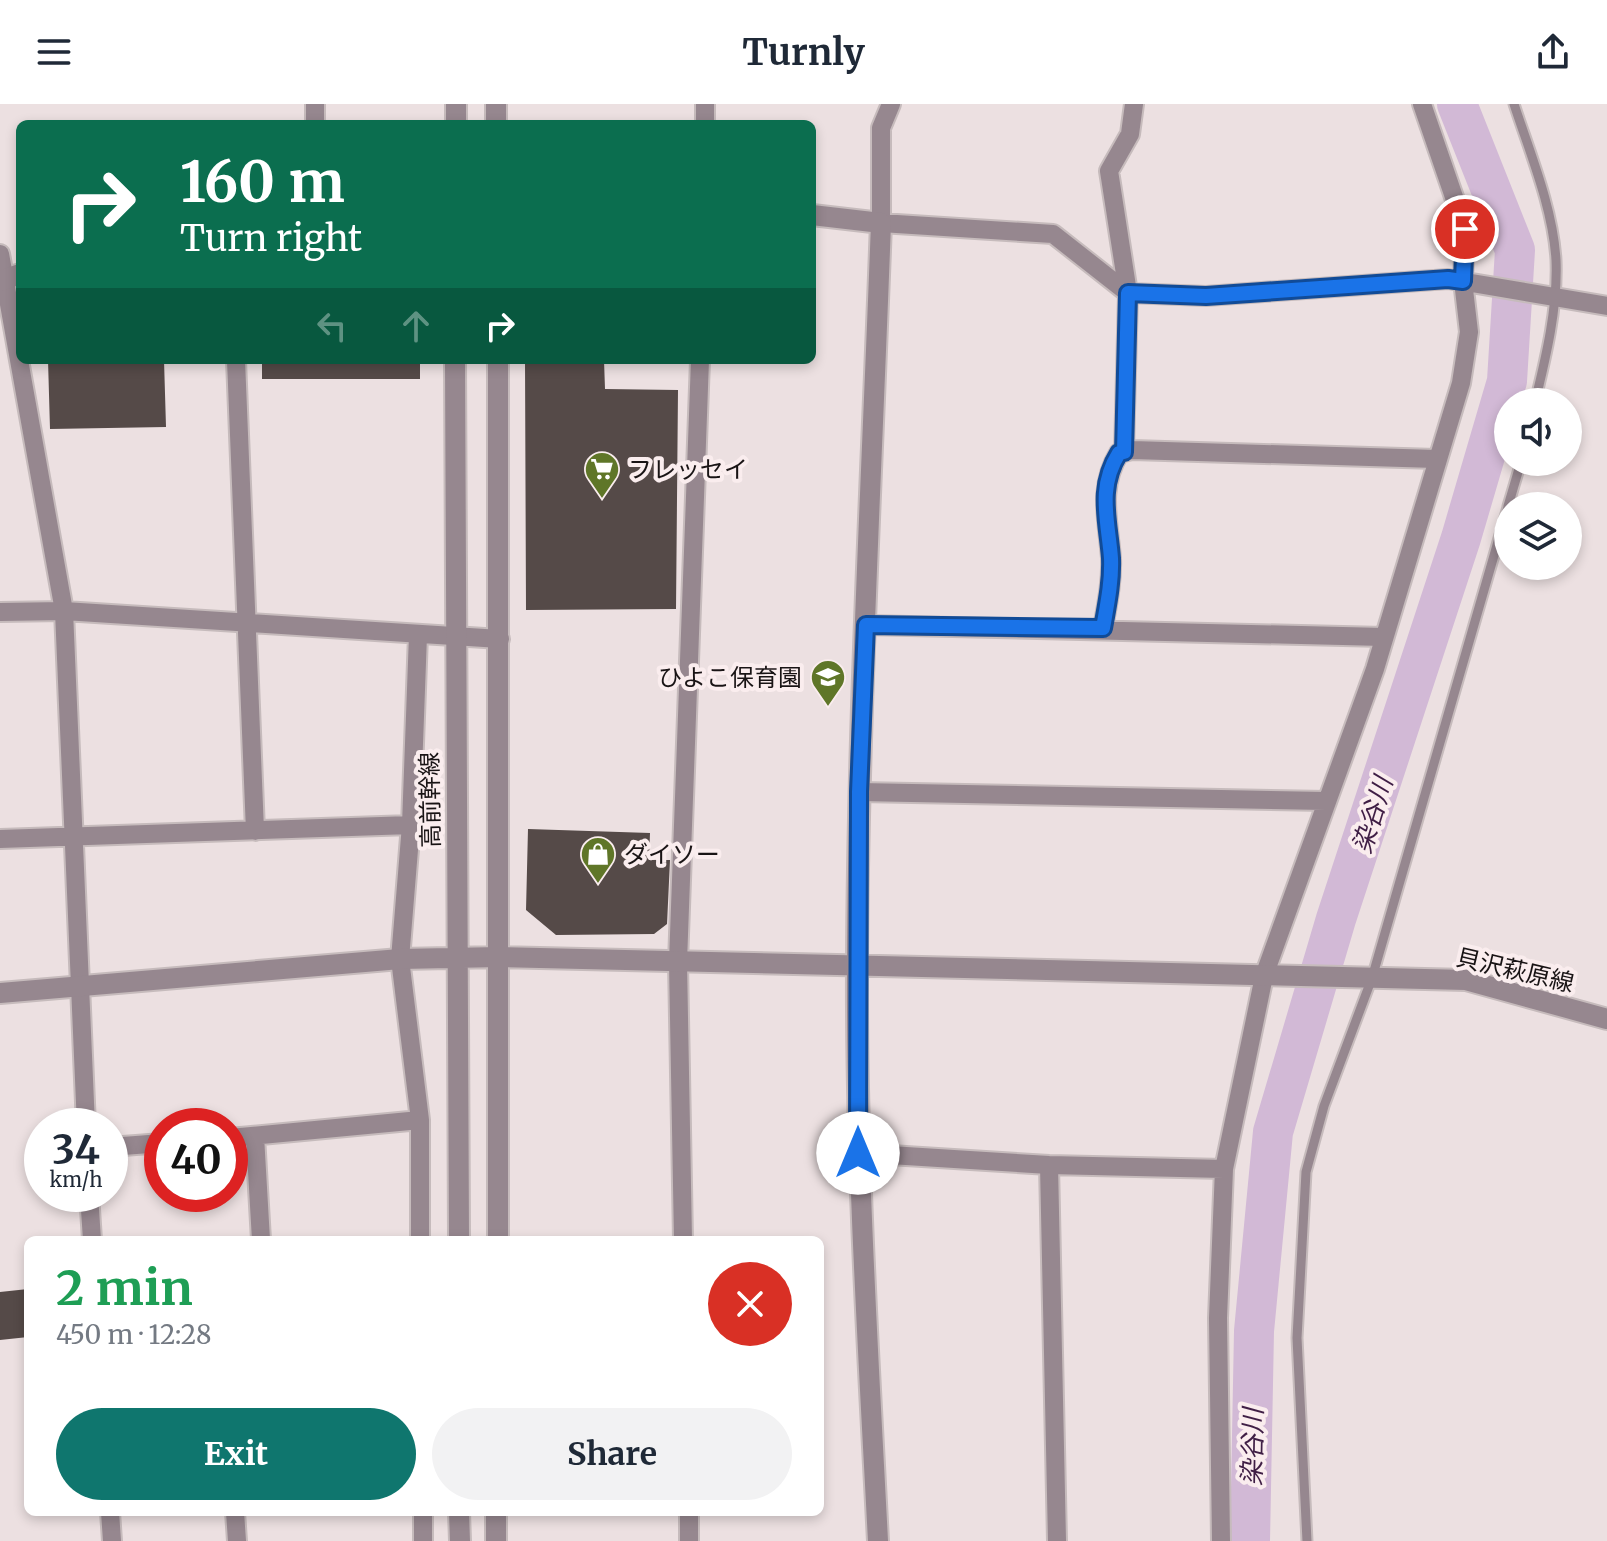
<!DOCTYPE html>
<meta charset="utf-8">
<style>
:root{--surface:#fff;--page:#f2f2f3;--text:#1f2937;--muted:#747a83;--accent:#0f766e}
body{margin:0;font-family:Merriweather,"Noto Sans JP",serif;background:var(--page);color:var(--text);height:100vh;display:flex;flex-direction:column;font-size:30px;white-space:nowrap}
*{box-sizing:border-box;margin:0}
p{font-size:26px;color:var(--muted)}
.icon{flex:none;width:44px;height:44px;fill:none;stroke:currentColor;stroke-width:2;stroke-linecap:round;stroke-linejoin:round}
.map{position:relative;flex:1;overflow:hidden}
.panel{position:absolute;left:24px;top:1132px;width:800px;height:280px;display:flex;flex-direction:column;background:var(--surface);border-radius:12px;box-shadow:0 4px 12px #0003}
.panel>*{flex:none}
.banner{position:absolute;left:16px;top:16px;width:800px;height:244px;border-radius:12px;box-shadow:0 4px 12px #0003;background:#0b6e4f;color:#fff;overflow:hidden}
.fabs{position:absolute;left:1494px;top:284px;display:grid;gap:16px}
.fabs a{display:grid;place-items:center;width:88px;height:88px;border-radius:50%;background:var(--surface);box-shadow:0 4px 12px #0003;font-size:40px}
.speed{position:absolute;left:24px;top:1004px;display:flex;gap:16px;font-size:40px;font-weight:700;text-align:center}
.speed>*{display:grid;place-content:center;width:104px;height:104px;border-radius:50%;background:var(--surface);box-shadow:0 4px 12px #0003;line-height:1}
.speed small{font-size:20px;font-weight:400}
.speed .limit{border:12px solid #d22;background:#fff;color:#111}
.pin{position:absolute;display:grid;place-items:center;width:68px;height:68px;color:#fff;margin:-34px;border:4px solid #fff;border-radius:50%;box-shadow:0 2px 8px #0007}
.me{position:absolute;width:88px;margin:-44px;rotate:0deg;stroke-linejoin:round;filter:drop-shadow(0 0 6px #0008)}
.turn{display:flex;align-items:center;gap:28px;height:168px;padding:0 32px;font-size:36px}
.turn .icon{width:104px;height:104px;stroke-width:2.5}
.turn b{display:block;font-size:56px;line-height:68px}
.lanes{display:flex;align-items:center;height:76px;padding:0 32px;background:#0003;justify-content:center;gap:40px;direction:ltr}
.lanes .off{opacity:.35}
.round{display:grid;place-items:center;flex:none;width:84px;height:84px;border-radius:42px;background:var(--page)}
.summary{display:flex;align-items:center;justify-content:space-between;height:136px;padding:0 32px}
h1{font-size:48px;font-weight:700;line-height:60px;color:#1e9e55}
.primary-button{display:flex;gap:16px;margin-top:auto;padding:16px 32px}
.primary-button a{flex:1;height:92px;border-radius:48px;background:var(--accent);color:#fff;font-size:32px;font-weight:700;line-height:92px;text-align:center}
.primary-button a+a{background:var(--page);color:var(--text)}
header{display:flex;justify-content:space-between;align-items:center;height:104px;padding:0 32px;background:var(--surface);font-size:36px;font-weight:700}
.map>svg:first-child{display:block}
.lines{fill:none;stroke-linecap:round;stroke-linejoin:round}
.river{stroke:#d2b9d6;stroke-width:40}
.building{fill:#554a48}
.service-casing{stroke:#c6bbbc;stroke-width:13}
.minor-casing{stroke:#c6bbbc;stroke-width:22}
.tertiary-casing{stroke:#c6bbbc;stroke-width:24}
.service{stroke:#96878f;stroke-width:9}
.minor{stroke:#96878f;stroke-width:18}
.tertiary{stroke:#96878f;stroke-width:20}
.route-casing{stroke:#114b97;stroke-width:20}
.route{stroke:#1a73e8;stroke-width:14}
.labels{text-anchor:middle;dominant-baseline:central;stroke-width:8;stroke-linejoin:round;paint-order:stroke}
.poi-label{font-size:24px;fill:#191415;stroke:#faedee;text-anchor:start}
.street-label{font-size:24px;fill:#191415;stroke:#faedee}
.water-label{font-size:26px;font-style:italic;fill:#3f1e45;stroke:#faedee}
</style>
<header><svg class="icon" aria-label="menu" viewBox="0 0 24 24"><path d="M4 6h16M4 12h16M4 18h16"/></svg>Turnly<svg class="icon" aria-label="share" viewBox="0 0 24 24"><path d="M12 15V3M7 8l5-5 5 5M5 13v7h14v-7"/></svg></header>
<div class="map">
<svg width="1607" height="1437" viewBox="0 0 1607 1437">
<rect width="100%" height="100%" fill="#ece0e1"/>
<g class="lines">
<!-- river -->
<path class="river" d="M1250,1437L1254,1227L1273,1028L1336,815L1461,434L1507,277L1515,146L1457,0"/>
</g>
<!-- building -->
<path class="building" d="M48,256H164L166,323L50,325Z
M262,256H420V275H262Z
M525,256H604L605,285L678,286L676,505L526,506Z
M528,725L650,729L649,756H670L667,820L654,830L556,831L526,806Z
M28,1185V1233L0,1236V1188Z"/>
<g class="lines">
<!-- service casing -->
<g class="service-casing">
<path id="service" d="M1514,0C1530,49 1553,104 1556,156C1558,203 1546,253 1535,298
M1508,402L1521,358
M1307,1437L1297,1234L1306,1068L1324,1002L1372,874L1508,403"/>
</g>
<!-- minor casing -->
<g class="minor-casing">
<path id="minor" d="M705,0V20
M891,0L881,24V119L1053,130L1128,189L1206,192L1448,175L1607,202
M315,20V0
M0,150L64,507L86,1022
M236,256L255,727
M1124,348L1128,189L1109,67L1130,30L1134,0
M0,508L64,507L500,535
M866,521L1384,533
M1103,524C1107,501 1112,478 1111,454C1108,416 1098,384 1119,349L1132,346L1436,355
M418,531L411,721L400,855L420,1016V1136
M859,688L1326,697
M0,735L411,721
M255,1032L261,1136
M230,1034L420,1016
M110,1043L162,1039
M858,1049L1049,1061L1224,1065
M1049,1061L1057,1437
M89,1090L92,1136
M683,1136L678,858L700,256
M110,1408L112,1437
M235,1408L237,1437
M423,1408V1437
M689,1408V1437
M1221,1437L1218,1214L1224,1065L1264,872L1375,565L1461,279L1469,228L1463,177L1465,125L1422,0"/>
</g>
<!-- tertiary casing -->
<g class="tertiary-casing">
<path id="tertiary" d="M456,0V20
M496,0V20
M812,111L881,119C872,366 858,613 857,861C856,1053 868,1245 878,1437
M0,177L20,170
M455,256L459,1136
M498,256V1136
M0,889L400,855L500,853L1466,876L1607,915
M459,1408L460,1437
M496,1437V1408"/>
</g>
<!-- service -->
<use href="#service" class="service"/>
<!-- minor -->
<use href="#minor" class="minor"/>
<!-- tertiary -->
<use href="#tertiary" class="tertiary"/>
</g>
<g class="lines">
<!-- route casing -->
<g class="route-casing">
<path id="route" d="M858,1049L859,688L866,521L1103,524C1107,501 1112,478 1111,454C1108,416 1097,384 1119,349L1124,348L1128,189L1206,192L1448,175L1463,177L1465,125"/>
</g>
<!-- route -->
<use href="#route" class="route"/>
</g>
<!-- icons -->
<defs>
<g id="supermarket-pin" transform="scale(1.8)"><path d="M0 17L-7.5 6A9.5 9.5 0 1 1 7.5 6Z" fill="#5f7628" stroke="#faedee"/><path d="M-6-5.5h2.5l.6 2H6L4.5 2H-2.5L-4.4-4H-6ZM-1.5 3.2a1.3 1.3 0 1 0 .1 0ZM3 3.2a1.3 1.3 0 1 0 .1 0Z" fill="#fff"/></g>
<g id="school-pin" transform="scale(1.8)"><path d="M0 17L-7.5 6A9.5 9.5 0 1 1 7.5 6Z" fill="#5f7628" stroke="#faedee"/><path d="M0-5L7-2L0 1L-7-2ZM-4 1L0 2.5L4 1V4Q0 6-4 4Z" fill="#fff"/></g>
<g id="shop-pin" transform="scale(1.8)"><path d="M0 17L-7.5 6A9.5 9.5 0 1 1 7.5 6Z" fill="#5f7628" stroke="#faedee"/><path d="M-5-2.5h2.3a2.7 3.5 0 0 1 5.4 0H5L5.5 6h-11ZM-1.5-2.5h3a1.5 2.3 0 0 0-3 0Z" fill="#fff"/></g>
</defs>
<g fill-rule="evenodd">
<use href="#supermarket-pin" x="602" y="365"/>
<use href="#school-pin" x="828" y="573"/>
<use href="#shop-pin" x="598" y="750"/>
</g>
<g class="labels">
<!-- poi labels -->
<g class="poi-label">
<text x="628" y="365">フレッセイ</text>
<text x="802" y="573" text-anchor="end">ひよこ保育園</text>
<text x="624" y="750">ダイソー</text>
</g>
<!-- street labels -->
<g class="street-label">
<text transform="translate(430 696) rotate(-91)">高前幹線</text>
<text transform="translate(1515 866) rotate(13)">貝沢萩原線</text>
</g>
<!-- water labels -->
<g class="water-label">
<text transform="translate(1372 711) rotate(-73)">染谷川</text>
<text transform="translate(1252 1343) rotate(-89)">染谷川</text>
</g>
</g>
</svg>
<div class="fabs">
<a><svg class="icon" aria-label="sound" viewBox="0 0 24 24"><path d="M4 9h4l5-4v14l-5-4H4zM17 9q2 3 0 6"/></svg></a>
<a><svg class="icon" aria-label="layers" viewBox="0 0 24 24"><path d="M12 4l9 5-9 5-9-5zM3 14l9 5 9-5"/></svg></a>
</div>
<div class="speed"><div>34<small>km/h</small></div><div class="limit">40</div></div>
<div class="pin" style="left:1465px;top:125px;background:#d93025"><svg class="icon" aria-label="arrive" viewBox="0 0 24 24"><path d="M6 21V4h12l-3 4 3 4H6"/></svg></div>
<svg class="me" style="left:858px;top:1049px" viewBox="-20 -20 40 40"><circle r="19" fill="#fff"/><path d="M0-13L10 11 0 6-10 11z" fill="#1a73e8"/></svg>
<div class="banner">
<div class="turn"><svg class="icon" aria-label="right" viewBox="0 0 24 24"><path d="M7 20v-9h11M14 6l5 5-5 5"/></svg><div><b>160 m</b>Turn right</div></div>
<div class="lanes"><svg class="icon off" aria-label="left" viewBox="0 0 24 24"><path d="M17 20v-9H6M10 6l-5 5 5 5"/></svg><svg class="icon off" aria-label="ahead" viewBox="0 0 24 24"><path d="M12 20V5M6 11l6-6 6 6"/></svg><svg class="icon" aria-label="right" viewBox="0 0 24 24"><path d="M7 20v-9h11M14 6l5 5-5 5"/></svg></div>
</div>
<section class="panel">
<div class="summary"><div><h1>2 min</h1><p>450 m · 12:28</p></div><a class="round" style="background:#d93025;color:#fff"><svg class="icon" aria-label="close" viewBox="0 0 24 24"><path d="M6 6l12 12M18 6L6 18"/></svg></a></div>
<div class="primary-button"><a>Exit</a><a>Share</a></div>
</section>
</div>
